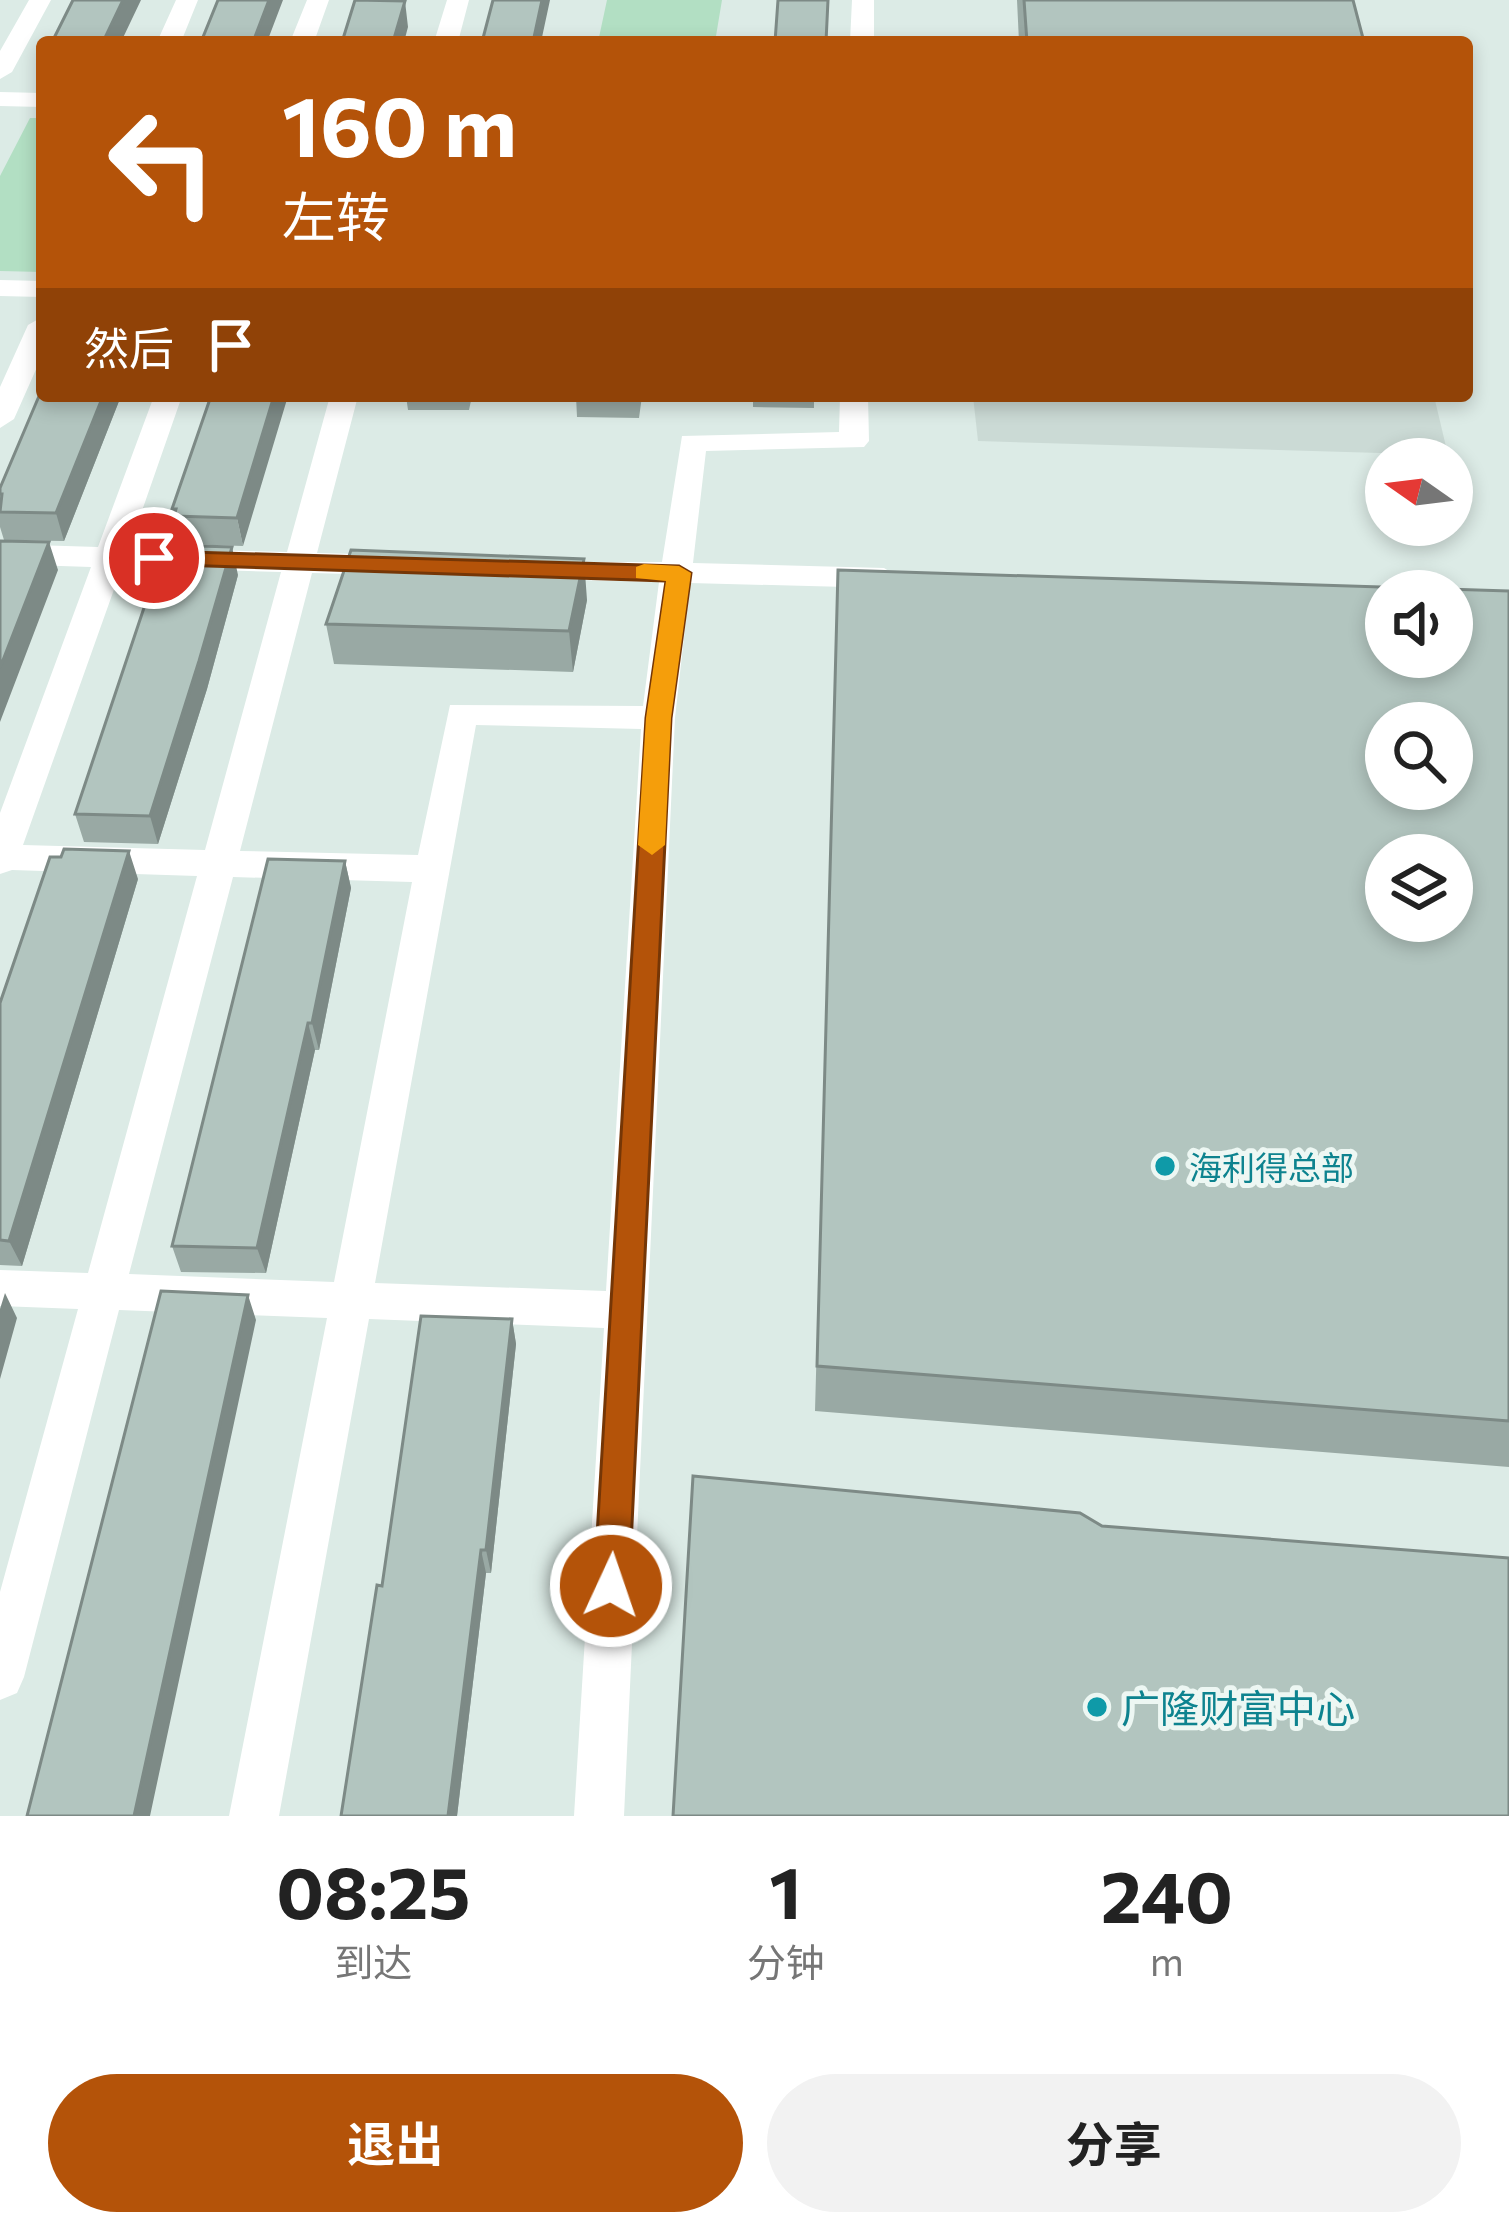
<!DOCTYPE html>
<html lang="zh">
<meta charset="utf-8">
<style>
:root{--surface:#fff;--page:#f2f2f2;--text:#222;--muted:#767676;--accent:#b45309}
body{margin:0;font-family:Commissioner,"Noto Sans SC",sans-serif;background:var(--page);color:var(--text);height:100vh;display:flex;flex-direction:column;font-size:45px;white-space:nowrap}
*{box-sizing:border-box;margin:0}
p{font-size:39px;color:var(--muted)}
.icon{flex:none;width:66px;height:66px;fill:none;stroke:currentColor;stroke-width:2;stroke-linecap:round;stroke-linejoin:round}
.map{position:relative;height:1816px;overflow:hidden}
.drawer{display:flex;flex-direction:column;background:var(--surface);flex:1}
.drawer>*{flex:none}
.banner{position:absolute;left:36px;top:36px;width:1437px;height:366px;border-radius:12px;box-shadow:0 6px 18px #0003;background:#b45309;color:#fff;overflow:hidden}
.needle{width:78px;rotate:284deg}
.controls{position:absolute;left:1365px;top:438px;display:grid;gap:24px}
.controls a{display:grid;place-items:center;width:108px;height:108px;border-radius:50%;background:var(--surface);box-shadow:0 6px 18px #0003;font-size:60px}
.pin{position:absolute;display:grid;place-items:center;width:102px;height:102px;color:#fff;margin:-51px;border:6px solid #fff;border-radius:50%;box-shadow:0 3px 12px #0007}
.me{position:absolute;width:132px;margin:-66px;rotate:3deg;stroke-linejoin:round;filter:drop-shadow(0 0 9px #0008)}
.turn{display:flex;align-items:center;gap:42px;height:252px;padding:0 48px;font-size:54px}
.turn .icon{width:156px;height:156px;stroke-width:2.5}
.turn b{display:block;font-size:84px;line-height:102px}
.then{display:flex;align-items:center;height:114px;padding:0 48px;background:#0003;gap:24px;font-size:45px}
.eta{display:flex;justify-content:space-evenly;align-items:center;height:204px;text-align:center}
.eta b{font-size:72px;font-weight:700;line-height:84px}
.button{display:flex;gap:24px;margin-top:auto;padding:24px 48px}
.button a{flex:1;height:138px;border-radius:72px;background:var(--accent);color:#fff;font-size:48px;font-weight:700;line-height:138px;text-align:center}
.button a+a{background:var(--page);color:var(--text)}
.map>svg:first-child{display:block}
.built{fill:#cbdad5}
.green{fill:#b2dfc3}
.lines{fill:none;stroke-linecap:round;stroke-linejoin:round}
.street{fill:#fff;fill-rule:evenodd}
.wall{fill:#99a9a4}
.shaded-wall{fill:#7d8a86}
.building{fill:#b2c5bf;stroke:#7d8a86;stroke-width:3;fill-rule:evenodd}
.route{fill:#b45309;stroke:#753606;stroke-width:3}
.slow{fill:#f59e0b}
.culture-dot{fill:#0f9aa8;stroke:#edf7f3;stroke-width:4.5}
.labels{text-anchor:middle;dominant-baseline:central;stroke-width:10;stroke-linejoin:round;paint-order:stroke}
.culture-label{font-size:33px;fill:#0d838f;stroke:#edf7f3;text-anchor:start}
.near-culture-label{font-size:39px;fill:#0d838f;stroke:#edf7f3;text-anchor:start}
</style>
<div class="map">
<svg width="1509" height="1816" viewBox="0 0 1509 1816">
<rect width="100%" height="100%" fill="#dcebe6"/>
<!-- built -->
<path class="built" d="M973,396H1434L1448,455L978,441Z"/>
<!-- green -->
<path class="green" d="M607,0H722L715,42H598Z
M30,118H42V272L0,271V176Z"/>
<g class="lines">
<!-- street -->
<path class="street" d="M29,0H51L12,72L0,79V51Z
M176,0H198L181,42H157Z
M307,0H329L314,42H290Z
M447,0H469L458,42H434Z
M852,0H874V42H850Z
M0,92L42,93V107L0,106Z
M0,280L42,281V297L0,296Z
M42,317V356L14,419L0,428V387L28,325Z
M154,396H182L129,548L287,552L330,396H358L317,553L392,555L408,565L392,575L312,573L240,851L418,855L450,705L643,706L659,582L537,579L526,576L521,569L526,562H662L682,436L839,432L840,396H868L869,441L864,447L706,451L693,563L884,568L900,578L884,588L690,583L675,718L624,1816H574L604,1328L369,1319L279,1816H229L327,1318L119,1310L24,1677L17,1693L0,1700V1592L78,1309L0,1306V1270L88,1273L197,876L12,870L0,874V813L91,567L0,564V544L98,547ZM122,567L281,572L205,850L23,845ZM476,725L641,729L606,1291L375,1283ZM233,877L412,882L334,1282L129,1274Z"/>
</g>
<!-- wall -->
<path class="wall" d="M1017,0H1353L1364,42H1019Z
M42,396H121L64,541L4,540L0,527V488Z
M211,396L243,546L182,544L172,509Z
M406,396H472L469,410H408Z
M576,396H642L639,418L577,417Z
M753,396H814V408L753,407Z
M838,570L1509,591V1467L815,1411Z
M238,575L207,689L158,844L84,842L75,814Z
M587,600L573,672L334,664L326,624Z
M345,861L351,888L319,1050H315L266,1273L181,1272L172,1246Z
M138,879L22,1266L0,1265V1003Z
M512,1319L516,1344L491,1573H486L457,1816H341L382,1586Z"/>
<!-- shaded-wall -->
<path class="shaded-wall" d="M123,0H141L121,42H103Z
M269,0H283L267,42H253Z
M542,0H550L541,42H533Z
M405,1L408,27L404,42H393Z
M103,396H121L64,541L56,513Z
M274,396H288L243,546L237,518Z
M49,542L58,570L0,722V668Z
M232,547L238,575L207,689L158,844L150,816Z
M584,559L587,600L573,672L569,631Z
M129,851L138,879L22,1266L9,1241Z
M345,861L351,888L319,1050L312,1023Z
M308,1023L315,1050L266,1273L257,1248Z
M5,1293L17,1318L0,1379V1309Z
M248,1295L256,1320L150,1816H134Z
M512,1319L516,1344L491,1573L486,1550Z
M481,1550L486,1573L457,1816H448Z"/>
<!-- building -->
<path class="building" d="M73,0H123L103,42H52Z
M218,0H269L253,42H201Z
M355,0L405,1L393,42H342Z
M493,0H542L533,42H482Z
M778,0H828L826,42H775Z
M1024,0H1353L1364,42H1027Z
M42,389V396H103L56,513L0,512L2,494H0V488Z
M211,396H274L237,518L174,516L176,509H172Z
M0,541L49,542L0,668Z
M165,545L232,547L199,661L150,816L75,814Z
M351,550L584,559L569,631L326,624Z
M838,570L1509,591V1421L817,1366ZM1386,591H1452V657H1386ZM1386,723H1452V789H1386ZM1386,855H1452V921H1386Z
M64,849L129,851L9,1241L0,1240V1003L50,857H61Z
M268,859L345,861L312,1023H308L257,1248L172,1246Z
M161,1291L248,1295L134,1816H27Z
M421,1316L512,1319L486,1550H481L448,1816H341L377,1585L382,1586Z
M693,1476L1080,1513L1102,1526L1509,1558V1816H673Z"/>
<!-- route -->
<path class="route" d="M154,551L679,566L691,573L671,718L629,1586L624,1598L611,1603L599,1598L594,1586L646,718L666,581L146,564V553Z"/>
<!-- slow -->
<path class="slow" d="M644,564L679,566L691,573L671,718L665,845L652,855L638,845L646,718L666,581L636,578V567Z"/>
<!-- markers -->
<g class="culture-dot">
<circle cx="1165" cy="1166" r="12"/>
<circle cx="1097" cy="1707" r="12"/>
</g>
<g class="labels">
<!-- culture labels -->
<g class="culture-label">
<text x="1189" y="1166">海利得总部</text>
</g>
<!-- near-culture labels -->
<g class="near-culture-label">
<text x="1121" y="1707">广隆财富中心</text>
</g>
</g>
</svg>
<div class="controls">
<a><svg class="needle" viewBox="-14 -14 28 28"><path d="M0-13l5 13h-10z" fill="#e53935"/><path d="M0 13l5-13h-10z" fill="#767676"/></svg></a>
<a><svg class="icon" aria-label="sound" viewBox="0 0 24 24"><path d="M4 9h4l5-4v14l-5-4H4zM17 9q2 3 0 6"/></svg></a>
<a><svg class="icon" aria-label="search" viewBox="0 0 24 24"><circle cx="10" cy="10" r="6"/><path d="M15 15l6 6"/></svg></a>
<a><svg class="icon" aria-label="layers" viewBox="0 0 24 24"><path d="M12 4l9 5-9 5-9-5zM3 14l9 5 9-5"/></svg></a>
</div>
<div class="pin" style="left:154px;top:558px;background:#d93025"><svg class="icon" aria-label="arrive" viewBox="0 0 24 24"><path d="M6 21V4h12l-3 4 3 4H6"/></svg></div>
<svg class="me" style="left:611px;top:1586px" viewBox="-20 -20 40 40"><circle r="17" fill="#b45309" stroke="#fff" stroke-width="3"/><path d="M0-11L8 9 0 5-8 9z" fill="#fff"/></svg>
<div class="banner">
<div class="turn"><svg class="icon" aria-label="left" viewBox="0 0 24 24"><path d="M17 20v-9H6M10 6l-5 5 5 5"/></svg><div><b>160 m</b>左转</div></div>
<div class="then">然后<svg class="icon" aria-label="arrive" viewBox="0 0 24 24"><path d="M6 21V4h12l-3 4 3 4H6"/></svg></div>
</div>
</div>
<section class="drawer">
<div class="eta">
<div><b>08:25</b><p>到达</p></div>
<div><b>1</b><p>分钟</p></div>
<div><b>240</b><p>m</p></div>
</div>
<div class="button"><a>退出</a><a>分享</a></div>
</section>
